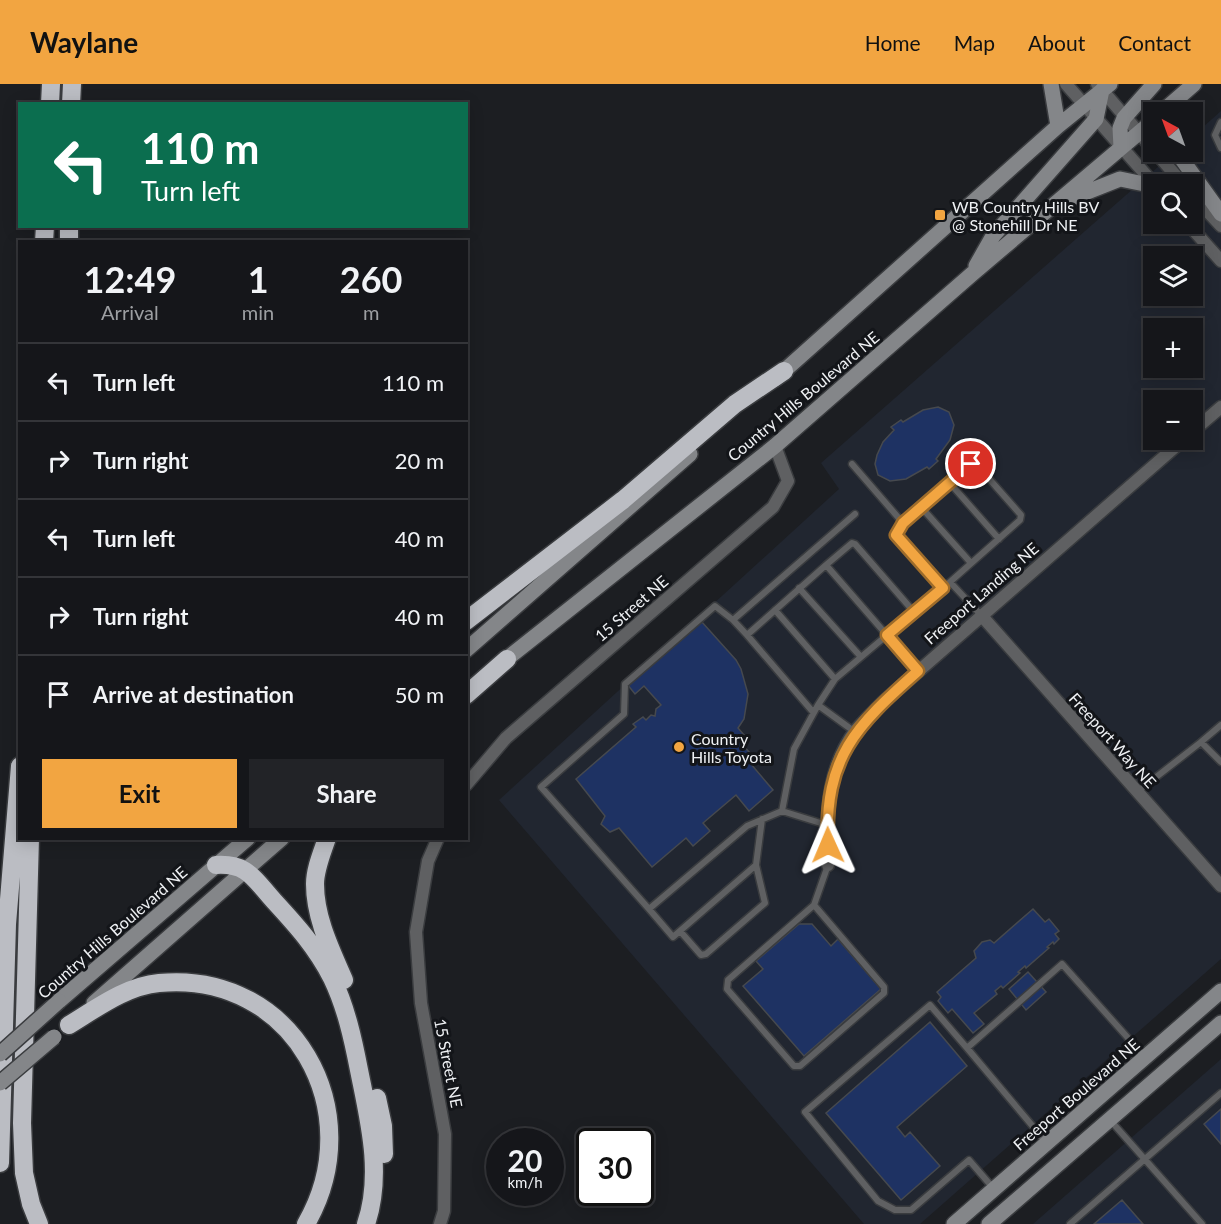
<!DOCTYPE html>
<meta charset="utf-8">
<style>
:root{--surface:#15161a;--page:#222327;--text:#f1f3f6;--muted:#9d9fa2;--line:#343539;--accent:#f2a541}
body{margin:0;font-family:Lato,sans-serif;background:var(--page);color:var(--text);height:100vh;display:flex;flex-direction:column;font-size:22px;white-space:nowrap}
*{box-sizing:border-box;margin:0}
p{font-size:20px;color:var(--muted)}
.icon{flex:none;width:33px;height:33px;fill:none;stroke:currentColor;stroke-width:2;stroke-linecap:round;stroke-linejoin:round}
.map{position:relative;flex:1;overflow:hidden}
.side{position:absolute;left:18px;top:156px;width:450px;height:600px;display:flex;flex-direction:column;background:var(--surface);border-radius:0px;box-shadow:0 3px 15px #0003,0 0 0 2px var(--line)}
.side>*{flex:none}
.guide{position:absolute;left:18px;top:18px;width:450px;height:126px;border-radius:0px;box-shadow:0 3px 15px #0003,0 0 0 2px var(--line);background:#0b6e4f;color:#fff;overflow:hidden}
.needle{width:39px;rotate:319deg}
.tools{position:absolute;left:1143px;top:18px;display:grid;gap:12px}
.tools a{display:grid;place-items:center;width:60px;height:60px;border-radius:0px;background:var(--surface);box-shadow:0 3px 15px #0003,0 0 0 2px var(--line);font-size:30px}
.speed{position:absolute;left:486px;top:1044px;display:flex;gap:12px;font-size:30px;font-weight:700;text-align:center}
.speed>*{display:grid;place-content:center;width:78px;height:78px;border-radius:50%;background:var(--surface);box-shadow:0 3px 15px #0003,0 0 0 2px var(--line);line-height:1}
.speed small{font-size:15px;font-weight:400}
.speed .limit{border:3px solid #111;border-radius:9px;background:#fff;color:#111}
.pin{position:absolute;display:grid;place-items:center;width:51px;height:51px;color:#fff;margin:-26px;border:3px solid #fff;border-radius:50%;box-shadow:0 2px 6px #0007}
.me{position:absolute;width:66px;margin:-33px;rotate:359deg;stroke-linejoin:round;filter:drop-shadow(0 0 4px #0008)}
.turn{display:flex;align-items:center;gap:21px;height:126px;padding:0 24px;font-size:27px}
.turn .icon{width:78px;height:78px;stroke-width:2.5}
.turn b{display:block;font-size:42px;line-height:51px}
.eta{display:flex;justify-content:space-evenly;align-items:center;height:102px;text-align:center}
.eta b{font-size:36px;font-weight:700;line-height:42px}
.action{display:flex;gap:12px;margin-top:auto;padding:12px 24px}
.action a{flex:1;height:69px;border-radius:0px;background:var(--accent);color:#111;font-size:24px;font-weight:700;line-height:69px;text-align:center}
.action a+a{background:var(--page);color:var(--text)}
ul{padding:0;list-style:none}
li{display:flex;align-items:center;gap:18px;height:78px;padding:0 24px;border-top:2px solid var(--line)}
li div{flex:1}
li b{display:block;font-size:22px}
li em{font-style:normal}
header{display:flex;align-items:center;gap:36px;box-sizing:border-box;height:84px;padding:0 30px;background:var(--accent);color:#111}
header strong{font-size:28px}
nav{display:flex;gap:33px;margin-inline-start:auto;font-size:21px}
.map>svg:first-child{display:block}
.built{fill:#212630;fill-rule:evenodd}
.building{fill:#1e3263;stroke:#46494e;stroke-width:1.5}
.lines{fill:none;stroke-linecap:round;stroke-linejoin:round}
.lane-casing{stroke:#3a3c3f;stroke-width:9}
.street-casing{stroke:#3a3c3f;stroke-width:15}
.secondary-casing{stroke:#3a3c3f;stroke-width:18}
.highway-casing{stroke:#3a3c3f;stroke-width:21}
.lane{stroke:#5f6062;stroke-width:6}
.street{stroke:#5f6062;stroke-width:12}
.secondary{stroke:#848689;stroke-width:15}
.highway{stroke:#bbbdc3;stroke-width:18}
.secondary-bridge-casing{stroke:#3a3c3f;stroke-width:18;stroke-linecap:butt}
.secondary-bridge{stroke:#848689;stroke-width:15}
.route-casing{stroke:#9d6b2a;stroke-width:15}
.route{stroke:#f2a541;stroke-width:10}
.poi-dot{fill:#f2a541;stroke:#131519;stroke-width:2}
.labels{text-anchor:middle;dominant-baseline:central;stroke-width:6;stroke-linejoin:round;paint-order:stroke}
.poi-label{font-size:16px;fill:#eff1f4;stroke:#131519;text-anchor:start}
.street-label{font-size:16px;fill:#eff1f4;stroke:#131519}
</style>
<header>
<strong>Waylane</strong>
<nav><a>Home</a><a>Map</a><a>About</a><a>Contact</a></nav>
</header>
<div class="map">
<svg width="1221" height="1140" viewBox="0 0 1221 1140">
<rect width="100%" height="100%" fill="#1c1e22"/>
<!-- built -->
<path class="built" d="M1221,27V875L920,1140H864L499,716L839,405L821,379L1175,68H1192L1193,52ZM1154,100H1192V140H1154ZM1154,172H1192V212H1154ZM1154,244H1192V284H1154ZM1154,316H1192V356H1154Z
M1221,975V1140H1033L1220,976Z"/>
<!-- building -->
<path class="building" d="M938,323L949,328L954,341L950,356L936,375L938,377L929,385L927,383L906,395L890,397L878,391L875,380L877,371L883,358L894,346L891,343L901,336L903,338L923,326Z
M701,537L736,576L741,585L748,610L744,635L738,644L744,651L738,656L750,669L745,673L773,706L749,727L736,711L703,739L710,747L693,762L686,754L652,783L619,744L610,748L601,740L605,732L576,695L636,643L633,640L643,633L646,636L651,631L655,632L656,625L661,621L644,602L635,610L627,600Z
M1033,825L1045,838L1049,835L1059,847L1055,850L1059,855L1054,860L1053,858L1047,863L1049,864L1026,884L1025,882L1018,888L1020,889L1003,904L1001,902L995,907L997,910L974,929L984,940L973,949L952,925L948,929L938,917L941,913L937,908L976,874L974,867L982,858L990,856L994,859Z
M799,840H812L831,862L838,855L881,905L804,972L743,902L763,885L756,877Z
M1028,888L1046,908L1026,926L1009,905Z
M930,938L967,982L897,1043L905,1053L910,1048L940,1082L901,1116L826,1029Z
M1221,1025V1060L1204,1040Z
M1122,1116L1143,1140H1094Z"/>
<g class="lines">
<!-- lane casing -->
<g class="lane-casing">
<path id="lane" d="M1221,38L1215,51L1221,64
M852,380L903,439L971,380H976L1021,431L1020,436L950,498L981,531
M949,398L999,455
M921,423L971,479
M903,439L896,451L943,504
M826,481L747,551L733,536L855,430
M799,504L861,573
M775,526L835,595
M914,528L855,460L852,459L826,481L918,587
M733,536L715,522L625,600L624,630L541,703L649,825L747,742L782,727
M747,551L813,628
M818,621L855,648
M1201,658L1221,641
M1137,708L1201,658L1221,678
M827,741L782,727L794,665L818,621L835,595L950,498
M814,821L728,896L727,905L794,982H800L884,909V903L814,821L828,781
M649,825L673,853L756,781L762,735
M680,847L701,871L706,870L765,819L756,781
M967,964L930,921L805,1028L878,1117L895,1126H911L969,1076L994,1105
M1110,1036L1202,1140
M1046,1058L967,964L1062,880L1145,973
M1070,1140L1221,1009"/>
</g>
<!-- street casing -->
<g class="street-casing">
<path id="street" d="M1066,0L1154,100
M1097,0L1183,100
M1192,111L1221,142
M1188,140L1221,177
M1192,348L1221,323
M981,531L1221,802
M466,701L506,654L773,423L788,397L775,362
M438,754L428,777L416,848L421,919L445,1050L444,1127L440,1140
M828,781C826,735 826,685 856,646C864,637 873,628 882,619L1183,356"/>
</g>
<!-- secondary casing -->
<g class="secondary-casing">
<path id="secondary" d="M1051,0L1058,42
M1162,28L1194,0
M1121,63L1120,44L1124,34L1154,0
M1178,68L1181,74L1221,130
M1067,116L1120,95L1154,102
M976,182L993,152L1096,35L1102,6
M775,295L1058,42L1110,0
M466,566L690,370
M499,581L775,362L972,190L1154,36
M59,917L248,754
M94,919L282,754
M954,1140L1221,907
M989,1140L1221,939"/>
</g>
<!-- highway casing -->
<g class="highway-casing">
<path id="highway" d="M50,20L51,0
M71,20L72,0
M44,158L45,142
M69,158V142
M466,537L623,416L735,320L784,287
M466,611L507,575
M30,754L22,1039L24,1089L31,1120L39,1140
M327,754C322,769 315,785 315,800C315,834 331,866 344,896
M216,781C248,779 254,795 274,817C297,842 316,863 332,894C346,923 353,955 359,986C369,1036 383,1090 366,1140
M69,941C97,924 126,902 159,899C293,886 371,1028 306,1140
M377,1014L383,1042L384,1070
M0,1079L7,840L20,682"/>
</g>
<!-- lane -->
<use href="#lane" class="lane"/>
<!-- street -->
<use href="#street" class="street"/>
<!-- secondary -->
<use href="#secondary" class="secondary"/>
<!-- highway -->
<use href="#highway" class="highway"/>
<!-- secondary-bridge casing -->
<g class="secondary-bridge-casing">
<path id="secondary-bridge" d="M0,970L59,917
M0,999L54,953"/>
</g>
<!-- secondary-bridge -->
<use href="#secondary-bridge" class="secondary-bridge"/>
</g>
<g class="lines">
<!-- route casing -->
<g class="route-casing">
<path id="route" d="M828,761C824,673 856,642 918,587L887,551L943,504L896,451L903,439L971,380"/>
</g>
<!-- route -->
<use href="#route" class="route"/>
</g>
<!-- markers -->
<g class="poi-dot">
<rect x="934" y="125" width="12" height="12" rx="3"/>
<circle cx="679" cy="663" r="6"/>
</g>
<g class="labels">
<!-- poi labels -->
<g class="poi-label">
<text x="952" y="122">WB Country Hills BV<tspan x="952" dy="18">@ Stonehill Dr NE</tspan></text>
<text x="691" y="654">Country<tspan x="691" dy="18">Hills Toyota</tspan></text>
</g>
<!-- street labels -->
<g class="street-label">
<text transform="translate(803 312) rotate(-40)">Country Hills Boulevard NE</text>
<text transform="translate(981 509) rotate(-41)">Freeport Landing NE</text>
<text transform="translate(631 524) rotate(-41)">15 Street NE</text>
<text transform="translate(1113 656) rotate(48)">Freeport Way NE</text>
<text transform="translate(112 848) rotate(-41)">Country Hills Boulevard NE</text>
<text transform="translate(449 979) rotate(79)">15 Street NE</text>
<text transform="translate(1076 1010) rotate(-41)">Freeport Boulevard NE</text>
</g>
</g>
</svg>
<div class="tools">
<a><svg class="needle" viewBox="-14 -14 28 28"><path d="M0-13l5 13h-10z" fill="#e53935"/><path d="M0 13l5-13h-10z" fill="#9d9fa2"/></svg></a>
<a><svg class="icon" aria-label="search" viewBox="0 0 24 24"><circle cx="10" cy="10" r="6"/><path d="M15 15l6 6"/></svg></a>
<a><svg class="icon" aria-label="layers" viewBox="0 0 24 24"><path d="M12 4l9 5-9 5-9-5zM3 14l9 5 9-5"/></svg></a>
<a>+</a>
<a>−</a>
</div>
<div class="speed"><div>20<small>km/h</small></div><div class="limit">30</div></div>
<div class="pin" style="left:971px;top:380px;background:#d93025"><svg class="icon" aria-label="arrive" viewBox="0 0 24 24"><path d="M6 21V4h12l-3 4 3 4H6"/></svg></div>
<svg class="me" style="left:828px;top:761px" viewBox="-20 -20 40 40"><path d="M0-17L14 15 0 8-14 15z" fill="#f2a541" stroke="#fff" stroke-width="4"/></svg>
<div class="guide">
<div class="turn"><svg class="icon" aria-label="left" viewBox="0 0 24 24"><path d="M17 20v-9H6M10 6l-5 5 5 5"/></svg><div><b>110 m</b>Turn left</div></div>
</div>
<section class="side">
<div class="eta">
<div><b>12:49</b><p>Arrival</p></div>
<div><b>1</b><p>min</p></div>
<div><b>260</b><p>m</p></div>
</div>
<ul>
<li><svg class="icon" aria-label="left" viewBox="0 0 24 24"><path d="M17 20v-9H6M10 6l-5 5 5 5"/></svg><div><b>Turn left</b></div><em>110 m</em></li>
<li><svg class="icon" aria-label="right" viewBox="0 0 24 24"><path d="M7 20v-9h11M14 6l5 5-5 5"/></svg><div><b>Turn right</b></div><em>20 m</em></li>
<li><svg class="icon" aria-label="left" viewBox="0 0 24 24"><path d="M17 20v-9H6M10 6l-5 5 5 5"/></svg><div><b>Turn left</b></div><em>40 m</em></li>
<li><svg class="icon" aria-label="right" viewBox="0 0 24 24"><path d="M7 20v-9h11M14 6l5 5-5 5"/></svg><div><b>Turn right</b></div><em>40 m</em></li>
<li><svg class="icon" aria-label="arrive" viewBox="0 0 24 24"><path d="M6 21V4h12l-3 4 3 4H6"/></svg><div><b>Arrive at destination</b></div><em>50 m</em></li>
</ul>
<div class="action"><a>Exit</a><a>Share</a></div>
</section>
</div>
